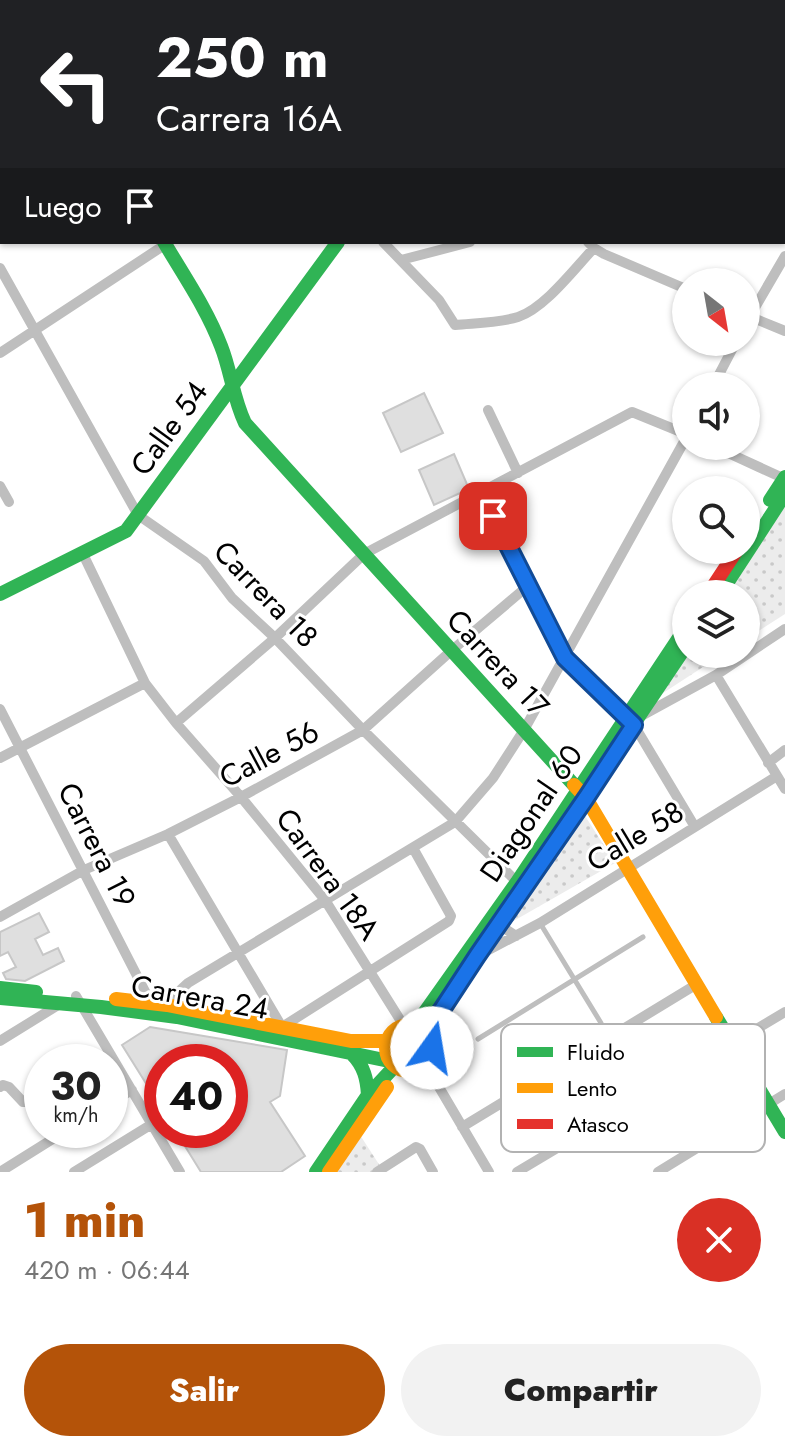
<!DOCTYPE html>
<html lang="es">
<meta charset="utf-8">
<style>
:root{--surface:#fff;--page:#f2f2f2;--text:#222;--muted:#767676;--accent:#b45309}
body{margin:0;font-family:Jost,sans-serif;background:var(--page);color:var(--text);height:100vh;display:flex;flex-direction:column;font-size:30px;white-space:nowrap}
*{box-sizing:border-box;margin:0}
p{font-size:26px;color:var(--muted)}
.icon{flex:none;width:44px;height:44px;fill:none;stroke:currentColor;stroke-width:2;stroke-linecap:round;stroke-linejoin:round}
.map{position:relative;height:1172px;overflow:hidden}
.side{display:flex;flex-direction:column;background:var(--surface);flex:1}
.side>*{flex:none}
.hud{position:absolute;left:0px;top:0px;width:786px;height:244px;box-shadow:0 2px 6px #0004;background:#202124;color:#fff;overflow:hidden}
.needle{width:52px;rotate:149deg}
.fabs{position:absolute;left:672px;top:268px;display:grid;gap:16px}
.fabs a{display:grid;place-items:center;width:88px;height:88px;border-radius:50%;background:var(--surface);box-shadow:0 2px 6px #0004;font-size:40px}
.speed{position:absolute;left:24px;top:1044px;display:flex;gap:16px;font-size:40px;font-weight:700;text-align:center}
.speed>*{display:grid;place-content:center;width:104px;height:104px;border-radius:50%;background:var(--surface);box-shadow:0 2px 6px #0004;line-height:1}
.speed small{font-size:20px;font-weight:400}
.speed .limit{border:12px solid #d22;background:#fff;color:#111}
.pin{position:absolute;display:grid;place-items:center;width:68px;height:68px;color:#fff;margin:-34px;border-radius:16px;box-shadow:0 4px 12px #0006}
.me{position:absolute;width:88px;margin:-44px;rotate:13deg;stroke-linejoin:round;filter:drop-shadow(0 0 6px #0008)}
.turn{display:flex;align-items:center;gap:28px;height:168px;padding:0 24px;font-size:36px}
.turn .icon{width:104px;height:104px;stroke-width:2.5}
.turn b{display:block;font-size:56px;line-height:68px}
.then{display:flex;align-items:center;height:76px;padding:0 24px;background:#0003;gap:16px;font-size:30px}
.round{display:grid;place-items:center;flex:none;width:84px;height:84px;border-radius:42px;background:var(--page)}
.summary{display:flex;align-items:center;justify-content:space-between;height:136px;padding:0 24px}
h1{font-size:48px;font-weight:800;line-height:60px;color:var(--accent)}
.action{display:flex;gap:16px;margin-top:auto;padding:16px 24px}
.action a{flex:1;height:92px;border-radius:48px;background:var(--accent);color:#fff;font-size:32px;font-weight:800;line-height:92px;text-align:center}
.action a+a{background:var(--page);color:var(--text)}
.map>svg:first-child{display:block}
.park{fill:url(#park-dots)}
.building{fill:#dfdfdf;stroke:#c7c7c7;stroke-width:2}
.lines{fill:none;stroke-linecap:round;stroke-linejoin:round}
.lane{stroke:#bebebe;stroke-width:5}
.street{stroke:#bebebe;stroke-width:10}
.fast{stroke:#30b455;stroke-width:14}
.slow{stroke:#ff9f0a;stroke-width:14}
.jam{stroke:#e5322d;stroke-width:14}
.route-casing{stroke:#114b97;stroke-width:20}
.route{stroke:#1a73e8;stroke-width:14}
.labels{text-anchor:middle;dominant-baseline:central;stroke-width:6;stroke-linejoin:round;paint-order:stroke}
.street-label{font-size:30px;fill:#000;stroke:#fff}
.key{fill:#fff;stroke:#b2b2b2;stroke-width:2}
.key-label{font-size:22px;fill:#000}
</style>
<div class="map">
<svg width="785" height="1172" viewBox="0 0 785 1172">
<defs>
<pattern id="park-dots" width="8" height="8" patternUnits="userSpaceOnUse" patternTransform="scale(2)"><rect width="8" height="8" fill="#ececec"/><path d="M2 2h.1M6 6h.1" fill="none" stroke="#c9c9c9" stroke-width="1.8" stroke-linecap="round"/></pattern>
</defs>
<rect width="100%" height="100%" fill="#fff"/>
<!-- park -->
<path class="park" d="M785,504V614L746,639V594H726Z
M687,654H723L660,695Z
M582,811L615,863L510,923Z
M393 1048a16 16 0 1 1 32 0a16 16 0 1 1-32 0Z
M360,1135L382,1169L377,1172H336Z"/>
<!-- building -->
<path class="building" d="M424,393L443,433L401,452L383,413Z
M454,454L469,489L434,505L419,470Z
M39,913L49,932L35,939L43,955L58,948L64,961L25,981L6,979L3,973L16,967L8,952L0,956V932Z
M150,1027L287,1050L280,1096L270,1102L305,1156L281,1172H201L175,1130H230V1062H162V1109L122,1045Z"/>
<g class="lines">
<!-- lane -->
<path class="lane" d="M540,923L601,1023
M478,1039L643,937"/>
<!-- street -->
<path class="street" d="M213,0L214,2
M437,0L438,2
M601,0L602,2
M713,0V2
M784,128L785,129
M383,242L439,300L455,325C475,323 499,323 518,317C545,308 574,269 594,248
M588,242L594,248L604,254L686,289
M401,260L470,242
M0,268L138,515L204,561L232,598L275,638L363,730L517,882
M746,315L785,331
M746,323L785,256
M0,353L169,242
M713,386L736,342
M488,410L518,473
M713,446L785,479
M0,486L9,502
M481,493L565,658L634,725L695,827
M82,552L145,683L176,723L241,797L325,900L404,1026
M716,675L785,789
M0,709L151,1003
M641,716L716,675L785,629
M176,723L275,638L364,554L632,412L686,434
M0,758L145,683
M768,763L785,750
M168,834L282,1027L449,921L451,916L413,848
M0,917L84,870L168,834L241,797L363,730L451,651L529,585
M501,921L504,928L516,936
M477,956L540,923L777,776
M76,996L180,1172
M167,1005L175,995L188,983L455,822L493,778L524,730L686,438
M0,1041L63,1002
M99,1062L111,1055
M426,1065L489,1172
M0,1087L3,1085L9,1087L23,1102H28L42,1094
M110,1103L132,1090
M462,1127L697,984
M0,1172L67,1130
M74,1172L152,1124
M377,1172L416,1147L420,1149L433,1172
M517,1172L785,1012
M658,1172L785,1094"/>
<!-- fast -->
<path class="fast" d="M33,0L34,2
M287,2L291,0
M312,2L317,0
M348,2L351,0
M375,2L379,0
M561,2L564,0
M0,124L2,123
M164,242C184,276 207,309 221,346C231,371 233,398 245,423L574,785
M770,500L785,477
M0,594L126,531L338,242
M720,594L785,494
M537,868L686,646
M0,988L36,992
M0,998L101,1007L177,1017L389,1061
M716,1017L785,1132
M415,1026L517,882L686,627
M429,1036L437,1017L475,958
M352,1054C364,1066 367,1079 368,1095
M316,1172L368,1095L395,1066"/>
<!-- slow -->
<path class="slow" d="M574,785L586,798L716,1017
M116,999L167,1005L351,1041H388
M386 1048a23 23 0 1 1 46 0a23 23 0 1 1-46 0Z
M329,1172L387,1087"/>
<!-- jam -->
<path class="jam" d="M0,139H2
M0,155L2,154
M0,167L2,166
M708,594L737,550"/>
</g>
<g class="lines">
<!-- route casing -->
<g class="route-casing">
<path id="route" d="M432,1048L429,1036L437,1017L477,956L586,798L634,725L565,658L493,516"/>
</g>
<!-- route -->
<use href="#route" class="route"/>
</g>
<g class="labels">
<!-- street labels -->
<g class="street-label">
<text transform="translate(169 428) rotate(-54)">Calle 54</text>
<text transform="translate(266 594) rotate(46)">Carrera 18</text>
<text transform="translate(498 663) rotate(47)">Carrera 17</text>
<text transform="translate(269 754) rotate(-28)">Calle 56</text>
<text transform="translate(531 813) rotate(-56)">Diagonal 60</text>
<text transform="translate(635 836) rotate(-31)">Calle 58</text>
<text transform="translate(97 845) rotate(63)">Carrera 19</text>
<text transform="translate(328 874) rotate(54)">Carrera 18A</text>
<text transform="translate(200 997) rotate(10)">Carrera 24</text>
</g>
</g>
<!-- legend -->
<rect x="501" y="1024" width="264" height="128" rx="12" class="key"/>
<rect x="517" y="1047" width="36" height="10" fill="#30b455"/>
<rect x="517" y="1083" width="36" height="10" fill="#ff9f0a"/>
<rect x="517" y="1119" width="36" height="10" fill="#e5322d"/>
<g class="key-label">
<text x="567" y="1060">Fluido</text>
<text x="567" y="1096">Lento</text>
<text x="567" y="1132">Atasco</text>
</g>
</svg>
<div class="fabs">
<a><svg class="needle" viewBox="-14 -14 28 28"><path d="M0-13l5 13h-10z" fill="#e53935"/><path d="M0 13l5-13h-10z" fill="#767676"/></svg></a>
<a><svg class="icon" aria-label="sound" viewBox="0 0 24 24"><path d="M4 9h4l5-4v14l-5-4H4zM17 9q2 3 0 6"/></svg></a>
<a><svg class="icon" aria-label="search" viewBox="0 0 24 24"><circle cx="10" cy="10" r="6"/><path d="M15 15l6 6"/></svg></a>
<a><svg class="icon" aria-label="layers" viewBox="0 0 24 24"><path d="M12 4l9 5-9 5-9-5zM3 14l9 5 9-5"/></svg></a>
</div>
<div class="speed"><div>30<small>km/h</small></div><div class="limit">40</div></div>
<div class="pin" style="left:493px;top:516px;background:#d93025"><svg class="icon" aria-label="arrive" viewBox="0 0 24 24"><path d="M6 21V4h12l-3 4 3 4H6"/></svg></div>
<svg class="me" style="left:432px;top:1048px" viewBox="-20 -20 40 40"><circle r="19" fill="#fff"/><path d="M0-13L10 11 0 6-10 11z" fill="#1a73e8"/></svg>
<div class="hud">
<div class="turn"><svg class="icon" aria-label="left" viewBox="0 0 24 24"><path d="M17 20v-9H6M10 6l-5 5 5 5"/></svg><div><b>250 m</b>Carrera 16A</div></div>
<div class="then">Luego<svg class="icon" aria-label="arrive" viewBox="0 0 24 24"><path d="M6 21V4h12l-3 4 3 4H6"/></svg></div>
</div>
</div>
<section class="side">
<div class="summary"><div><h1>1 min</h1><p>420 m · 06:44</p></div><a class="round" style="background:#d93025;color:#fff"><svg class="icon" aria-label="close" viewBox="0 0 24 24"><path d="M6 6l12 12M18 6L6 18"/></svg></a></div>
<div class="action"><a>Salir</a><a>Compartir</a></div>
</section>
